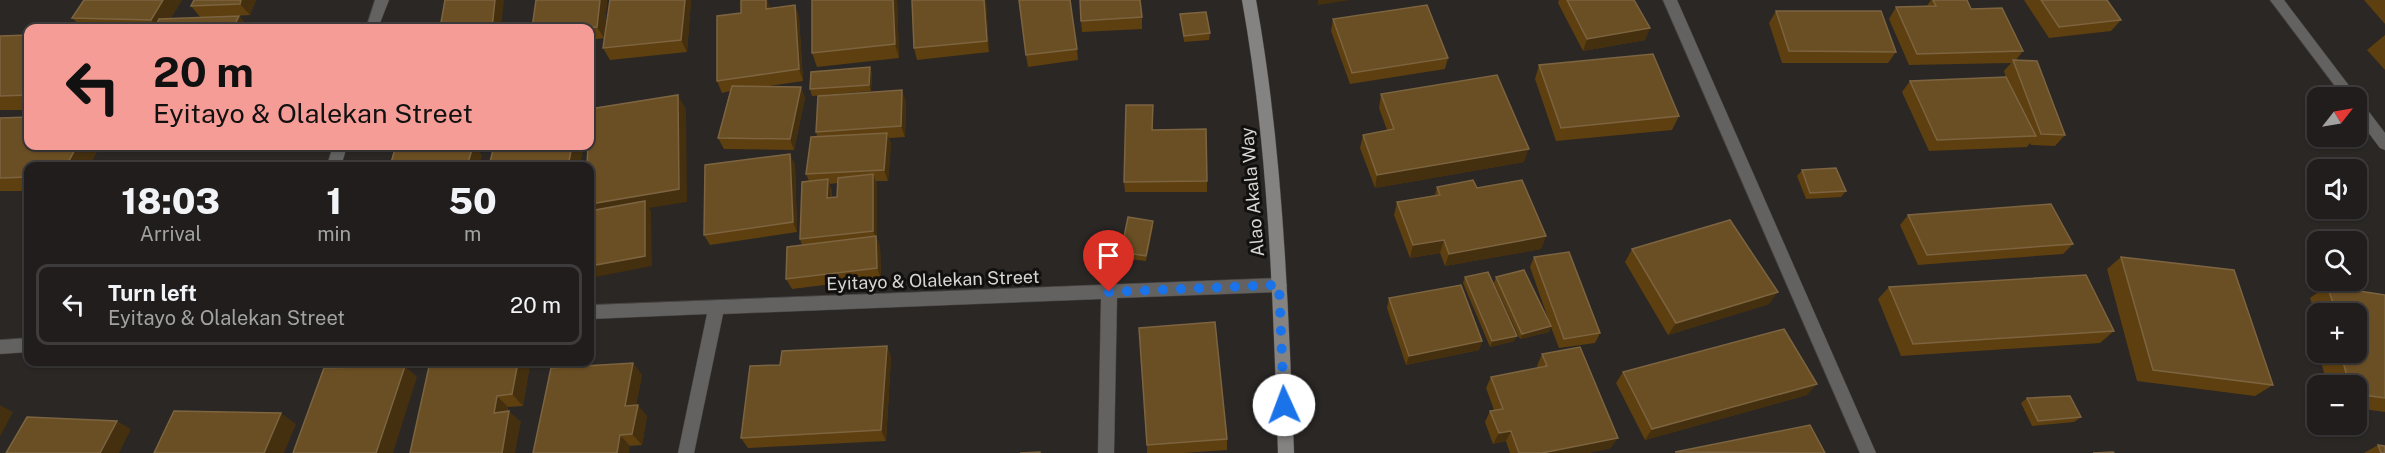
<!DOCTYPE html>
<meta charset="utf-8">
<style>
:root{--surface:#201d1c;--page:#282625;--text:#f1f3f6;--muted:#a2a2a3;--line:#3d3b3b}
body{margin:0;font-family:"Public Sans",sans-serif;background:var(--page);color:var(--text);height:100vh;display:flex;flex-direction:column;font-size:22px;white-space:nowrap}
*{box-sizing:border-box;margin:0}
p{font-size:20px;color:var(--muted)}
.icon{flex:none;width:33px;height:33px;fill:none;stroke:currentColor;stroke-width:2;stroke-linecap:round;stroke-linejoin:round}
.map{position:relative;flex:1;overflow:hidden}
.details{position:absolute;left:24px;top:162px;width:570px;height:204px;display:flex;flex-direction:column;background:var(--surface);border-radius:12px;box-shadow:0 2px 4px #0004,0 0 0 2px var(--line)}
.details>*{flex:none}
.guide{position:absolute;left:24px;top:24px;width:570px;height:126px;border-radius:12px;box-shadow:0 2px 4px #0004,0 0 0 2px var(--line);background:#f59c96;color:#111;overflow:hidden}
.needle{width:39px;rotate:59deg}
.fabs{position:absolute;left:2307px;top:87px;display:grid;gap:12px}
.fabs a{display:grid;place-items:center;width:60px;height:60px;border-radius:12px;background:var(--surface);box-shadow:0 2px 4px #0004,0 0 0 2px var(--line);font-size:30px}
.pin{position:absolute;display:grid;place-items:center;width:51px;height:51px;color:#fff;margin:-62px -26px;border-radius:50% 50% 50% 0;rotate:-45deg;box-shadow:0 0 6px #0007}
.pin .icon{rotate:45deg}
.me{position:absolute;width:66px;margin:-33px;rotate:358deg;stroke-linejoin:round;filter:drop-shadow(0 0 4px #0008)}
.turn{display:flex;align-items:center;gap:21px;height:126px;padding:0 30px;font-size:27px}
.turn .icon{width:78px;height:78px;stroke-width:2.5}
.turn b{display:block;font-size:42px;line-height:51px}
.eta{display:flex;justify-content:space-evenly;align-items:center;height:102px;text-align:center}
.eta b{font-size:36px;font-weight:800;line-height:42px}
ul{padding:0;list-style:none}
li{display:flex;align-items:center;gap:18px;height:81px;margin:0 12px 9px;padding:0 18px;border:3px solid var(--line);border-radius:12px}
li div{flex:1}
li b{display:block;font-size:22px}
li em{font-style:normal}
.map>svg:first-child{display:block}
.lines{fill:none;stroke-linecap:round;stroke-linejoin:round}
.street-casing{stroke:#464341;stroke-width:1}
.secondary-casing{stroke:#464341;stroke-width:1}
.street{fill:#636261;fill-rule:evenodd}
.secondary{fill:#848381;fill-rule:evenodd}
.wall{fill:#5e3f0f;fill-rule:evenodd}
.shaded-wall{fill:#442f0f}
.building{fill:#6b4f24;stroke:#7c6440;stroke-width:1.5}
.route{stroke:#1a73e8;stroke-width:10;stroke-dasharray:0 18}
.labels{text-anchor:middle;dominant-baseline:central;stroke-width:6;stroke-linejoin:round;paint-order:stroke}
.street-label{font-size:18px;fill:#d7d5d4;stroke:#11100f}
</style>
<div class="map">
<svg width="2385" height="453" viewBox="0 0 2385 453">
<rect width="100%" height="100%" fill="#2a2725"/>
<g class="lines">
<!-- street casing -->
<g class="street-casing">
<path id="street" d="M375,0H389L378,28H366Z
M1663,0H1677L1876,453H1860Z
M2270,0H2284L2385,133V150L2380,148L2356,116V98H2344Z
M333,146H347L341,166H327Z
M1279,278L1284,280L1287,285L1284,290L1279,292L1117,298L1114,453H1098L1101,299L723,314L694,453H678L707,314L590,319V305Z
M28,338V352L0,354V340Z"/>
</g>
<!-- secondary casing -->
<g class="secondary-casing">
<path id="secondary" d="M1242,0H1256C1283,150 1288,301 1294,453H1278C1273,301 1269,150 1242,0Z"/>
</g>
<!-- street -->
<use href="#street" class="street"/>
<!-- secondary -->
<use href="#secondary" class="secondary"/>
</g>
<!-- wall -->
<path class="wall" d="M84,0H182L170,19L201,18L191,6L256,0L250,15L216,17L239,16L249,28H306H83L72,18Z
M607,0L604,38L590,40V28H532Z
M691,0L687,52L610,60L603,48Z
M741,0H767L770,9L795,5L799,17L803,81L762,87H801L805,98L794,150L724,149L718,138L730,91L722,93L717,81L741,13Z
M812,0H897L899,58L817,67L812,53Z
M986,0L989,52L917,60L914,48Z
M1559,0H1634L1650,28L1645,40L1583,51L1558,3Z
M1931,0H1967L1971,9L2023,51L2016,60L2065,135L2055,146L2031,145L2030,143L2027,147L1929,151L1902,92L1910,81L2006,78L2004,71L2011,63L1909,65L1889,19L1896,7H1926Z
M2024,0H2107L2121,20L2111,31L2049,38Z
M2364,0H2385V24Z
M1776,11L1896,52L1888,63H1782L1769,23Z
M1180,14L1210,33L1209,40L1184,42Z
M1142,17V29L1082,32L1081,21Z
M1333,19L1448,58L1445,69L1350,84L1331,31Z
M28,35V110H0V36Z
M2385,35V70L2367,50Z
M1077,49L1078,60L1028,67L1026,55Z
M1539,65L1679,116L1672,130L1556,141L1535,79Z
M870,67L872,74L871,91L812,96L810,89Z
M1381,94L1524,162L1375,188L1360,148L1363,135L1387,130L1379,108Z
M906,101L905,137L889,138L891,144L888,181H876L877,185V239L880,246L881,278L792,289L786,279L802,245L800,239L809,181L806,174L817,136L816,132ZM838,183L837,197L832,198V190L829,184Z
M1153,116V130L1207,181V192H1125L1124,182Z
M0,118L100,146L89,166H28V191H0Z
M795,164L797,232L710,245L704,235Z
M1802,170L1846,191L1841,197L1806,199L1797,176Z
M1437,187L1477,188L1546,236L1541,249L1445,266L1440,253L1410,258L1394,215L1397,202L1435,195Z
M1908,215L2073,244L2063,254L1918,265L1900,225Z
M1153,227L1146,261L1121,258V252Z
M1632,249L1769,304L1668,335L1625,262Z
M1534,257L1600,333L1595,343L1559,348L1551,327L1549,332L1520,339L1494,283L1496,277L1550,324L1530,267Z
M2121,257L2273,385L2255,396L2137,381L2107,269Z
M1465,277L1517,336L1514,341L1490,347L1463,283Z
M2327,286L2385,295V412L2356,408V386H2328L2318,352H2356V314H2318V322L2310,298Z
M1889,287L2114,331L2100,343L1901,356L1878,299Z
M1389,298L1482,341L1479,350L1406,365L1387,308Z
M2318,322V352L2310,327Z
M887,346L891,357L886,441L748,448L741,438L780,365Z
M1542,354L1611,448L1588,453H1510L1506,441L1493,444L1485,422L1490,411L1494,410L1486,388L1491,377L1537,368V366Z
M430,362H528L530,364L523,406L508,407V411L521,422Z
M633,363L642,375L636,405L647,416L642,445L533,453Z
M1623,372L1807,395L1645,440L1616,383Z
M2027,398L2081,417L2074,422L2032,426L2021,403Z
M1227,439V450L1183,453H1147V445Z
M2378,445L2385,453H2364Z"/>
<!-- shaded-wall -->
<path class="shaded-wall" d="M163,0H182L164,28H159L151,20Z
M241,0H256L250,15L240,4Z
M495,0H504L501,28H492Z
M600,0H607L604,38L597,27Z
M685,0H691L687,52L681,40Z
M766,0H767L770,8L771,21L766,9Z
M893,0H897L899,58L895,44Z
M984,0H986L989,52L987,41Z
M1318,0H1351L1318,5Z
M795,5L799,17L803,81L799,69Z
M239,16L250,28H233Z
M1650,28L1645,40L1583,51L1587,39Z
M590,41L594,48L590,70Z
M870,67L872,74L871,91L869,85Z
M801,87L805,98L794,150L790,139Z
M902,90L906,101L905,137L901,126Z
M678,95L686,109L687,202L649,208L651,211L652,266L590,278V266L595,217L590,210V204Z
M887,133L891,144L888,181L884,170Z
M77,146H100L89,166H66Z
M473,146L482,155L479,166H467Z
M572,146H584L580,166H568Z
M1529,149L1524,162L1375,188L1377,175Z
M790,154L795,164L797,232L793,222Z
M873,174L877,185V239L880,246L881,278L877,268L876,238L873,231Z
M828,179L832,190L831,209L827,198Z
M1153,221V227L1146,261V256Z
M1546,236L1541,249L1445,266L1449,254Z
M1444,240L1440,253L1410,258L1413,245Z
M1778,292L1769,304L1668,335L1676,323Z
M1551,326L1549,332L1520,339L1522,334Z
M1517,336L1514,341L1490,347L1492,341Z
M1482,341L1479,350L1406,365L1409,356Z
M887,346L891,357L886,441L881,430Z
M518,362H528L530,364L523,406L512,394Z
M633,363L642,375L634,417L625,406Z
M405,366L417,377L393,453H376Z
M1817,384L1807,395L1645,440L1652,429Z
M497,396L508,407L505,424L494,413Z
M0,405L13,412L0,437Z
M638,405L647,416L642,445L632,434Z
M509,411L521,422L515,453H502Z
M281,413L296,424L284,453H264Z
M117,421L131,429L119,453H100Z
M1511,431L1506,441L1493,444L1499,433Z
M620,435L630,446L629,453H617Z
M1618,438L1611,448L1588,453H1542Z"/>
<!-- building -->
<path class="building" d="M84,0H163L151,20L72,18Z
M194,0H241L240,4L191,6Z
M445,0H495L492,28H440Z
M536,0H600L597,27L582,28H532Z
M610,0H685L681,40L603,48Z
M741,0H766V9L795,5L799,69L717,81V16L741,13Z
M812,0H893L895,44L812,53Z
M912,0H984L987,41L914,48Z
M1019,0H1070L1077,49L1026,55Z
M1080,0H1140L1142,17L1081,21Z
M1567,0H1634L1650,28L1587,39Z
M1933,0H1967L1971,9L2002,8L2023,51L1917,54L1896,7L1936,6Z
M2041,0H2107L2121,20L2059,27Z
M1427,5L1448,58L1352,73L1333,19Z
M1776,11H1881L1896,52L1789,51Z
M1206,12L1210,33L1184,36L1180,14Z
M239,16L233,28H155L159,19Z
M304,26L303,28H238Z
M28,35V95L0,96V36Z
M1653,54L1679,116L1561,128L1539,65Z
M2013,60L2037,61L2065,135L2041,134Z
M870,67L869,85L810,89L811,72Z
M1497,75L1529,149L1377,175L1363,135L1394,129L1381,94Z
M2006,77L2036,136L1937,140L1910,81Z
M732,86L801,87L790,139L718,138Z
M902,90L901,126L816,132L818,96Z
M678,95L679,189L590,204V166H587L588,146H590V109Z
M1126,105H1153L1152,130L1206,129L1207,181L1124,182Z
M28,117V146H77L66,166H28V177L0,178V118Z
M887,133L884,170L806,174L811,137Z
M459,146H473L467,166H390L395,149Z
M494,146H572L568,166H489Z
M790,154L793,222L704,235L705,165Z
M1836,168L1846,191L1810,193L1802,170Z
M873,174V231L800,239L802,182L828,179L827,198L837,197L838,178Z
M1473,180L1477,188L1522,180L1546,236L1449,254L1444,240L1413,245L1397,202L1440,195L1437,187Z
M645,201V256L590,266V211Z
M2051,204L2073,244L1927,255L1908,215Z
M1128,217L1153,221L1146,256L1121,252Z
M1730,220L1778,292L1676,323L1632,249Z
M876,236L877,268L786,279L787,247Z
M1569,252L1600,333L1564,339L1534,257Z
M2121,257L2234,270L2273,385L2153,370Z
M1524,270L1551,326L1522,334L1496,277Z
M1488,272L1517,336L1492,341L1465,277Z
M2086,275L2114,331L1913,344L1889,287Z
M1461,285L1482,341L1409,356L1389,298Z
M2327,286L2385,295V398L2356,394V386H2350L2340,352H2356V314H2337Z
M1215,322L1227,439L1147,445L1139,328Z
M1784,329L1817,384L1652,429L1623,372Z
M887,346L881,430L741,438L750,366L780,365L782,351Z
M1580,347L1618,438L1542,453H1519L1511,431L1499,433L1490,411L1503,409L1491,377L1547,366L1542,354Z
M430,362H518L512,394L497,396L494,413L509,411L502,453H410Z
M633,363L625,406L638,405L632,434L620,435L617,453H533L551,368Z
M405,366L376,453H293L324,368Z
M2070,396L2081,417L2038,421L2027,398Z
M174,411L281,413L264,453H154Z
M27,417L117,421L100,453H6Z
M1810,425L1825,453L1675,452Z
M2378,445L2385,446V453H2381Z
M1040,452V453H1020Z
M2113,452L2114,453H2093Z"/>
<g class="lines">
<!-- route -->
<path class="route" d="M1109,292L1279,285L1284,405"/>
</g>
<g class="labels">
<!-- street labels -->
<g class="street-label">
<text transform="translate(1252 192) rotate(-95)">Alao Akala Way</text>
<text transform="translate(933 280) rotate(-2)">Eyitayo &amp; Olalekan Street</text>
</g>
</g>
</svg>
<div class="fabs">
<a><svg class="needle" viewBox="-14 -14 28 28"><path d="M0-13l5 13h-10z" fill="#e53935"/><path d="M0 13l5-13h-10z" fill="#a2a2a3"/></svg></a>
<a><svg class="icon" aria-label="sound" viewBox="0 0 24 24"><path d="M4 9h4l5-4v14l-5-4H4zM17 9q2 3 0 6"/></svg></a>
<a><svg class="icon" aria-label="search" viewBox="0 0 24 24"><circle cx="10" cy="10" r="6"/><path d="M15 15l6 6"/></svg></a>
<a>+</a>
<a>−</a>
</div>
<div class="pin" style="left:1109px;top:292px;background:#d93025"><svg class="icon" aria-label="arrive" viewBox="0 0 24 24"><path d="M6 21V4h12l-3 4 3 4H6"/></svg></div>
<svg class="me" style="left:1284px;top:405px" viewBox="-20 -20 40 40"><circle r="19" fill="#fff"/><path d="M0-13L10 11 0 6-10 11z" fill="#1a73e8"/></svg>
<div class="guide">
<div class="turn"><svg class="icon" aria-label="left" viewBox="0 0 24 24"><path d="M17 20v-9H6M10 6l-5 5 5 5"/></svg><div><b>20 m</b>Eyitayo &amp; Olalekan Street</div></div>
</div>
<section class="details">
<div class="eta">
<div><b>18:03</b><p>Arrival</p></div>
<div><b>1</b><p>min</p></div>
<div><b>50</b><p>m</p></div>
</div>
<ul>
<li><svg class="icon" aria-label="left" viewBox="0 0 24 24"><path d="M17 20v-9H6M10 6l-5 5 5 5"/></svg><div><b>Turn left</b><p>Eyitayo &amp; Olalekan Street</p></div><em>20 m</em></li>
</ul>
</section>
</div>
